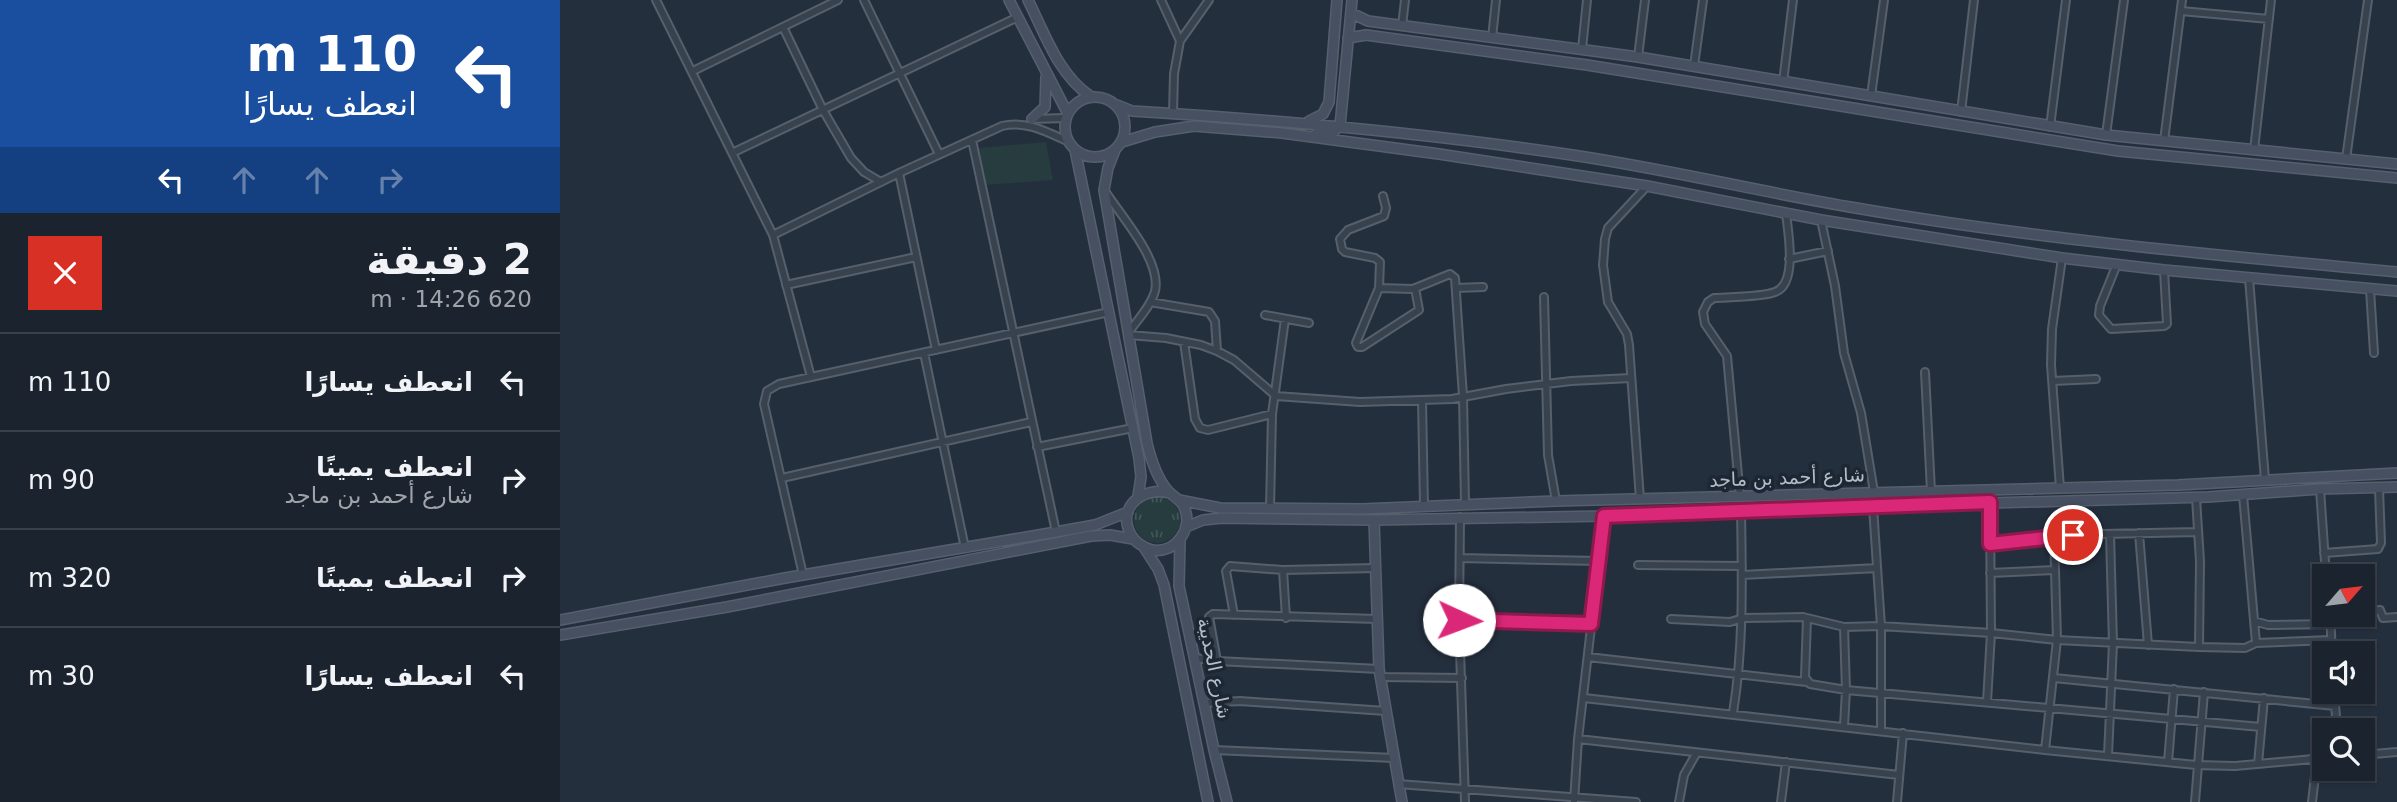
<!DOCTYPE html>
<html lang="ar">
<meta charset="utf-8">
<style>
:root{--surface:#1b232e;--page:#282f3a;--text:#f1f3f6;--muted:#a0a4aa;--line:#39404a}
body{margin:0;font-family:"DejaVu Sans","Noto Sans Arabic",sans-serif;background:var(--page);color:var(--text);direction:rtl;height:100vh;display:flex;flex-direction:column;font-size:26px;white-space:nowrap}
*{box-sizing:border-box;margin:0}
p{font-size:23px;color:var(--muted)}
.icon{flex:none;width:38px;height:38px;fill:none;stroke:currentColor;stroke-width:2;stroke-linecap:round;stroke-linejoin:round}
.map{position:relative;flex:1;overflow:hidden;direction:ltr}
.details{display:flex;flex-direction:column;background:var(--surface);width:560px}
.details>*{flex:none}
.banner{background:#1a4fa0;color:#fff;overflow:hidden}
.needle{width:46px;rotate:62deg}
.controls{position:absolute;left:1752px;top:564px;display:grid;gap:14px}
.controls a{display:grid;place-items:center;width:63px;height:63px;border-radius:0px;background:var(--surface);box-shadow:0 2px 5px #0004,0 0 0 2px var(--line);font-size:35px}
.pin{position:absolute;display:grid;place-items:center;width:60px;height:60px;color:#fff;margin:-30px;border:4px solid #fff;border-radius:50%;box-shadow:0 2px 7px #0007}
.me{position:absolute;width:77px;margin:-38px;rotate:92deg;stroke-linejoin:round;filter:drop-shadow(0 0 5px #0008)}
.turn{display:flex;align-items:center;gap:24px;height:147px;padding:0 28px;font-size:32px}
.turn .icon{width:91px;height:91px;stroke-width:2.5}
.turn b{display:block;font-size:49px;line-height:60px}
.lanes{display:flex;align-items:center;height:66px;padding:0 28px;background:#0003;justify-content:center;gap:35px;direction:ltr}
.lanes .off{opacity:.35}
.round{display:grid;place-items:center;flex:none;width:74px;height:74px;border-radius:0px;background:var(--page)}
.headline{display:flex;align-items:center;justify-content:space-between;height:119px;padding:0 28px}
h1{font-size:42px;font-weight:800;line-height:52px}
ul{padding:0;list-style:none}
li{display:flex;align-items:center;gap:21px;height:98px;padding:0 28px;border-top:2px solid var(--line)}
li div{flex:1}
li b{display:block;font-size:26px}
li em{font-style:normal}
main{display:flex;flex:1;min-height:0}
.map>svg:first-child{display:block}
.grass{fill:url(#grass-tufts)}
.park{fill:#263c3f}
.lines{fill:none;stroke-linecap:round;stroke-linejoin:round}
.street-casing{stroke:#565f6c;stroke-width:10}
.secondary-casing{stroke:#565f6c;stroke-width:12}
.street{stroke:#38414e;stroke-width:6}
.secondary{stroke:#465061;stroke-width:9}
.route-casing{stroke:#8e194d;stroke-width:18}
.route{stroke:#db2777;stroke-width:12}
.labels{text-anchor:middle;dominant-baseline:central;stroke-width:7;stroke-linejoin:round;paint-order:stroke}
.street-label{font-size:19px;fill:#b4bcc9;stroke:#1d2633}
</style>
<main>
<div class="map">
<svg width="1837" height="802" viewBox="0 0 1837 802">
<defs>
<pattern id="grass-tufts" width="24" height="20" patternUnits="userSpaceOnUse" patternTransform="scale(1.75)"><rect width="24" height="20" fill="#263c3f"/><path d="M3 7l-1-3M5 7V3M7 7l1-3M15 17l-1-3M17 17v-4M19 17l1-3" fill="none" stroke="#435659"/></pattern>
</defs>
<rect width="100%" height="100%" fill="#242f3e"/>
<!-- grass -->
<path class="grass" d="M574 520a23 23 0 1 1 46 0a23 23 0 1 1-46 0Z"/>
<!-- park -->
<path class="park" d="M486,142L493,180L424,185L418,148Z"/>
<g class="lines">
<!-- street casing -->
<g class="street-casing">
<path id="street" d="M96,0L213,235L251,377
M304,0L379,154
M601,0L620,41
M1621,11L1709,19
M842,26L845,0
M223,27L263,110L291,158L304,172L321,182
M932,38L936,0
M1022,49L1027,0
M1078,57L1085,0
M1134,66L1143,0
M133,71L278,0
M1223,82L1233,0
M1311,96L1324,0
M1401,112L1414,0
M613,113L614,74L620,41L649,0
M471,119L506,118
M1490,127L1506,0
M1546,135L1564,0
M412,140L496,532
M1604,141L1622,0
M1694,150L1711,0
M172,153L458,17
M1786,159L1808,0
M339,173L376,350
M545,191C561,216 602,261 595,291C591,306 578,319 569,332
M823,196L826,208L824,216L788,230L780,239L782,249L785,252L815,258L820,262L819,288L796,343L798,347H802L859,310L855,288
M1261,220L1275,286L1284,353L1301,413L1314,492
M213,235L339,173L442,126C466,120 487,132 509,142
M1229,259L1268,251
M1557,264L1540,306L1539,315L1551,329L1604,326L1607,324L1604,270
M1689,278L1705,480
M226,285L356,257
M819,288L853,289L890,274L895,278L903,396L905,504
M896,288L923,287
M1810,289L1814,353
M984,297L988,455L996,501
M590,302L649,312L655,321L657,351
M705,315L749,323
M569,335L606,338L641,345L657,351L674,360L716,396L800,402L892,399L946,389L1011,381L1071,378
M624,342L635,419L640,428L648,430L712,414
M364,353L405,548
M1365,372L1371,491
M1493,381L1536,379
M862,400L864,506
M477,447L573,428
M222,478L471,422
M1500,488L1491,365L1492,329L1502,258
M1760,489L1766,576
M1683,495L1696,643
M1180,497L1167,356L1145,324L1143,312L1148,302L1154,298C1170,297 1202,297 1215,292C1238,284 1228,232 1226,213
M1636,498L1640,561L1639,647
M1080,499L1069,345L1067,334L1048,302L1043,265L1045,239L1048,228L1087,186
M1313,507L1321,626V730
M710,509L712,414L725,319
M900,517L899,620L905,802
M1579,533L1588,645
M1430,544L1494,535L1638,532
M1764,553L1818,549L1821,543L1819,488
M900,558L1039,561
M1078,565L1182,566
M723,570L726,618
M1430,573L1495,570
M243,575L204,404L207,391L219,384L549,312
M1182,575L1317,568
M1802,612L1820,610L1823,618L1837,617
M1770,614L1772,653
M674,615L666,571L670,566L723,570L816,568
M1247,618L1245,677L1250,684L1286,690L1701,727
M1111,619L1170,622L1183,618L1243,617L1284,627L1321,626L1431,633L1497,640L1639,647L1685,648L1696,643L1771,640
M899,620L1031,624
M1694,621L1708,625L1770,624
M1028,657L1247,682
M635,658L657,661L819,669
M657,661L649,617L653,614L817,619
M820,677L902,678
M1494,678L1775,706
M1774,691L1777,730
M1024,698L1485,750L1636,765L1675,766L1764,758
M1427,702L1431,633L1430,502
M644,703L680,701L826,711
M1173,713C1184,645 1182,578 1181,510
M1284,726L1286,690L1284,627
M1018,739L1339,775
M654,750L834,758
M1485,750L1497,640L1494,535
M1802,755L1837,752
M1548,756L1553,643L1550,534
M1608,762L1614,689
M1698,764L1704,698
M838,784L1076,802
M1014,802L1018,739L1044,516
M1119,802L1124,775L1136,754
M1221,802L1226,762
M1337,802L1343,733
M1635,802L1644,692
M1752,802L1757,759"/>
</g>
<!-- secondary casing -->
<g class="secondary-casing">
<path id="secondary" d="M449,0L508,114
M468,0C485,34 498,74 530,96
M791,13L808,21L1078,57L1546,135L1837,164
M788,38L806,35L1027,65L1558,151L1837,178
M505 127a30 30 0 1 1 60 0a30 30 0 1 1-60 0Z
M557,105L572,111C720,120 866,133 1012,155C1107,169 1201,192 1296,208C1475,239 1656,255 1837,272
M472,119L485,107L486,77
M749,121L763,114L769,102L777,0
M757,133L773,132L780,126L792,0
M562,142L595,132L634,126L722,133L879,154L1087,186L1261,220L1502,258L1604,270L1837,291
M515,150L579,458L581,477L578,496
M555,150L548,168L544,190L587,443C591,460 597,479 609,492C614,497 621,500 624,507C634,528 616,554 592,550C584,548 575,542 571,535C556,507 583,486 610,493
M619,500L660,508L802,509L996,501L1618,485L1837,473
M814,520L819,669L842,802
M626,527L643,520L662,518L814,520L1044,516L1181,510L1648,497L1760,489L1837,487
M620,540L619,586L654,750L667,802
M585,549L598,569L604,585L648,802
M0,620L225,578L496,532L535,525L568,512
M0,635L167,607L531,536L550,535L573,539"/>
</g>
<!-- street -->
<use href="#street" class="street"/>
<!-- secondary -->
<use href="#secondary" class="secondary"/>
</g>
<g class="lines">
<!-- route casing -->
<g class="route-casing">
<path id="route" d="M899,620L1031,624L1044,516L1430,502V544L1513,535"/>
</g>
<!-- route -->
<use href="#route" class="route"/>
</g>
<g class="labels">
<!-- street labels -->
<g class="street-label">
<text transform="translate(1227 477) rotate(-2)">شارع أحمد بن ماجد</text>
<text transform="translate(655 668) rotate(78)">شارع الحديبة</text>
</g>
</g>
</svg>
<div class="controls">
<a><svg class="needle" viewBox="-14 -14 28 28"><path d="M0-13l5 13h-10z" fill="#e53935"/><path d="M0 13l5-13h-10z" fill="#a0a4aa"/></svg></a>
<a><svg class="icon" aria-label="sound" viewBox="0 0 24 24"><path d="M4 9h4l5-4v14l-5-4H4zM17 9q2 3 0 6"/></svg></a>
<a><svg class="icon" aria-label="search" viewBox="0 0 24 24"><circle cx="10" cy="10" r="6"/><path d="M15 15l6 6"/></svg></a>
</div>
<div class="pin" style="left:1513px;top:535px;background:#d93025"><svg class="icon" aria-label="arrive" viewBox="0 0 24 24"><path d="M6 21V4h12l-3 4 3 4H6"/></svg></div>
<svg class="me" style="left:899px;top:620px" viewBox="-20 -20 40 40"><circle r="19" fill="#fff"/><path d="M0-13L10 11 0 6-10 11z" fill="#db2777"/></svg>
</div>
<section class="details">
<div class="banner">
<div class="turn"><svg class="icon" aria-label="left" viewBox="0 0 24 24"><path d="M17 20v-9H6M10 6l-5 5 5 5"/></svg><div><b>110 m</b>انعطف يسارًا</div></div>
<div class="lanes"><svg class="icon" aria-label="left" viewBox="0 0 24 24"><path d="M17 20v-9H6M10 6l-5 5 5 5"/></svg><svg class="icon off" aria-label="ahead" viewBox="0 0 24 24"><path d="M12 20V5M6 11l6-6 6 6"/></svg><svg class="icon off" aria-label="ahead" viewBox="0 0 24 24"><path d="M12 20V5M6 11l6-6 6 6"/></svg><svg class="icon off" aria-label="right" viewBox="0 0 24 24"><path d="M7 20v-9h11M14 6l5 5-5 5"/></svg></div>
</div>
<div class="headline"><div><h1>2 دقيقة</h1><p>620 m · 14:26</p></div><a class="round" style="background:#d93025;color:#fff"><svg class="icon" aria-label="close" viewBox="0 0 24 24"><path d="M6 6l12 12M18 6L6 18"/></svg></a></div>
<ul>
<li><svg class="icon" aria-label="left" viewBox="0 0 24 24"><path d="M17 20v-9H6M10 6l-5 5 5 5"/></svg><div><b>انعطف يسارًا</b></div><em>110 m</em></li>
<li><svg class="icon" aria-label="right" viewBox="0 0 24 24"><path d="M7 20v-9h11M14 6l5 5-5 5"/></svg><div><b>انعطف يمينًا</b><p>شارع أحمد بن ماجد</p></div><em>90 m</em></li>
<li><svg class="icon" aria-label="right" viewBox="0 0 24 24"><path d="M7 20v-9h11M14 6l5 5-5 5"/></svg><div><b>انعطف يمينًا</b></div><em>320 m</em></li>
<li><svg class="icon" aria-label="left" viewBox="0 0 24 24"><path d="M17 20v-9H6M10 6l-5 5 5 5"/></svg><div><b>انعطف يسارًا</b></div><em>30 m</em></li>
</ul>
</section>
</main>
